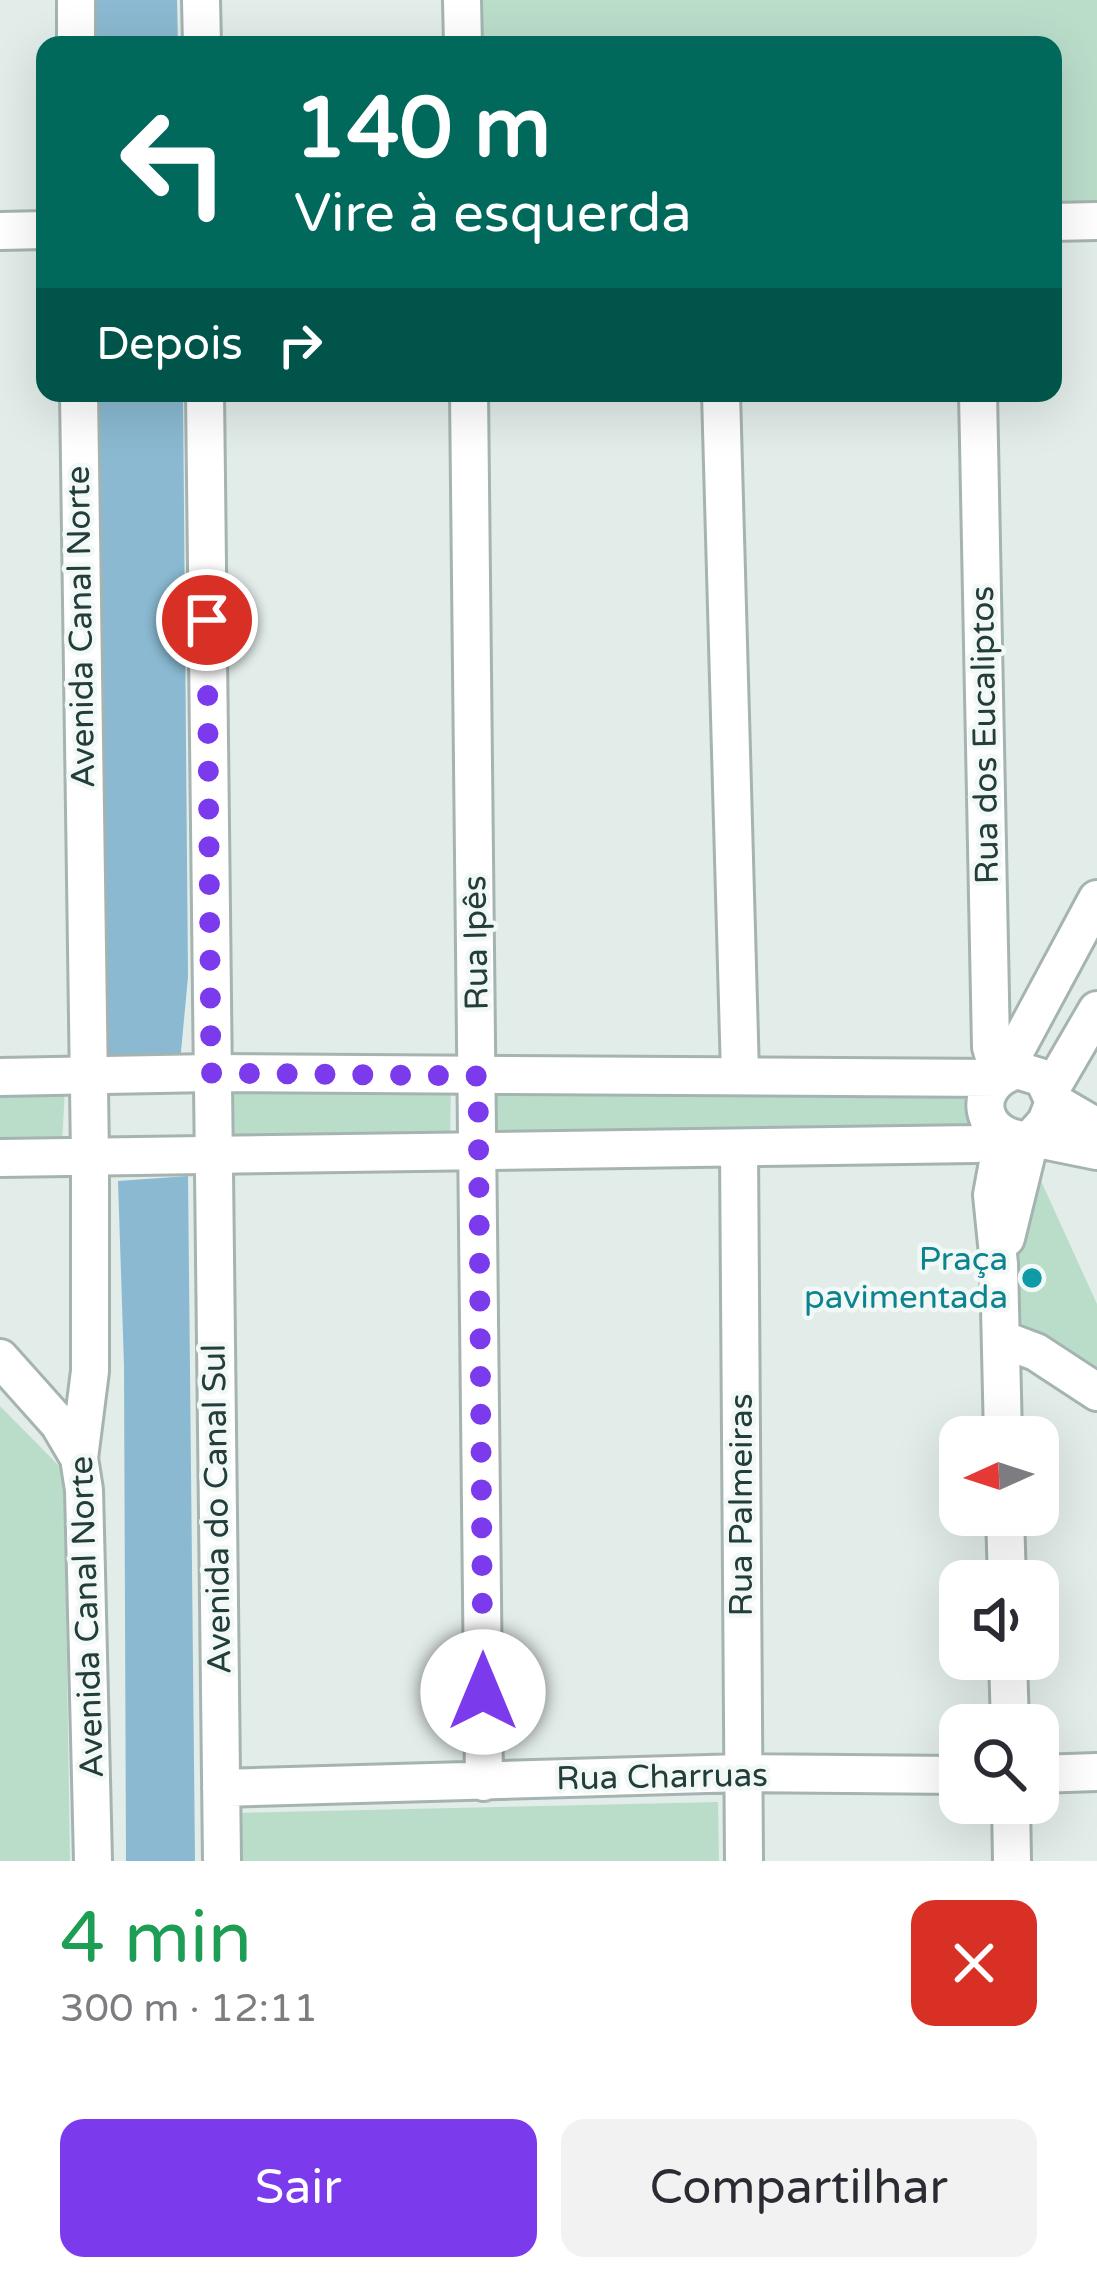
<!DOCTYPE html>
<html lang="pt">
<meta charset="utf-8">
<style>
:root{--surface:#fff;--page:#f2f2f3;--text:#2b2b33;--muted:#7c7c81;--accent:#7c3aed}
body{margin:0;font-family:"Varela Round",sans-serif;background:var(--page);color:var(--text);height:100vh;display:flex;flex-direction:column;font-size:45px;white-space:nowrap}
*{box-sizing:border-box;margin:0}
p{font-size:39px;color:var(--muted)}
.icon{flex:none;width:66px;height:66px;fill:none;stroke:currentColor;stroke-width:2;stroke-linecap:round;stroke-linejoin:round}
.map{position:relative;height:1861px;overflow:hidden}
.drawer{display:flex;flex-direction:column;background:var(--surface);flex:1}
.drawer>*{flex:none}
.banner{position:absolute;left:36px;top:36px;width:1026px;height:366px;border-radius:24px;box-shadow:0 12px 48px #0002;background:#00695c;color:#fff;overflow:hidden}
.needle{width:78px;rotate:267deg}
.tools{position:absolute;left:939px;top:1416px;display:grid;gap:24px}
.tools a{display:grid;place-items:center;width:120px;height:120px;border-radius:24px;background:var(--surface);box-shadow:0 12px 48px #0002;font-size:60px}
.pin{position:absolute;display:grid;place-items:center;width:102px;height:102px;color:#fff;margin:-51px;border:6px solid #fff;border-radius:50%;box-shadow:0 3px 12px #0007}
.me{position:absolute;width:132px;margin:-66px;rotate:0deg;stroke-linejoin:round;filter:drop-shadow(0 0 9px #0008)}
.turn{display:flex;align-items:center;gap:42px;height:252px;padding:0 60px;font-size:54px}
.turn .icon{width:156px;height:156px;stroke-width:2.5}
.turn b{display:block;font-size:84px;line-height:102px}
.then{display:flex;align-items:center;height:114px;padding:0 60px;background:#0003;gap:24px;font-size:45px}
.round{display:grid;place-items:center;flex:none;width:126px;height:126px;border-radius:24px;background:var(--page)}
.headline{display:flex;align-items:center;justify-content:space-between;height:204px;padding:0 60px}
h1{font-size:72px;font-weight:600;line-height:90px;color:#1e9e55}
.button{display:flex;gap:24px;margin-top:auto;padding:24px 60px}
.button a{flex:1;height:138px;border-radius:24px;background:var(--accent);color:#fff;font-size:48px;font-weight:600;line-height:138px;text-align:center}
.button a+a{background:var(--page);color:var(--text)}
.map>svg:first-child{display:block}
.green{fill:#baddca}
.water{fill:#8ab9d1}
.lines{fill:none;stroke-linecap:round;stroke-linejoin:round}
.minor-casing{stroke:#a5b4b1;stroke-width:42}
.tertiary-casing{stroke:#a5b4b1;stroke-width:42}
.minor{stroke:#fff;stroke-width:36}
.tertiary{stroke:#fff;stroke-width:36}
.route{stroke:#7c3aed;stroke-width:21;stroke-dasharray:0 37.8}
.culture-dot{fill:#0f9aa8;stroke:#f2f8f6;stroke-width:4.5}
.labels{text-anchor:middle;dominant-baseline:central;stroke-width:9;stroke-linejoin:round;paint-order:stroke}
.street-label{font-size:33px;fill:#223d3a;stroke:#f2f8f6}
.culture-label{font-size:33px;fill:#0d838f;stroke:#f2f8f6;text-anchor:end}
</style>
<div class="map">
<svg width="1097" height="1861" viewBox="0 0 1097 1861">
<rect width="100%" height="100%" fill="#e2ece9"/>
<!-- green -->
<path class="green" d="M469,0H1097V212H1053V45H468Z
M499,1087H968L973,1132L493,1138L482,1106Z
M451,1088L450,1142L227,1137L225,1094Z
M65,1089L62,1143H0V1091Z
M1031,1159L1097,1304V1375L1006,1323Z
M0,1406L64,1471L70,1861H0Z
M718,1802L719,1861H236L235,1813Z"/>
<!-- water -->
<path class="water" d="M92,0H177L178,45H91Z
M96,393H183L188,977L180,1062L100,1057L104,788Z
M188,1176L195,1861H126L124,1365L118,1181Z"/>
<g class="lines">
<!-- minor casing -->
<g class="minor-casing">
<path id="minor" d="M76,0V45
M201,0L202,45
M462,0L463,45
M1053,222L1097,221
M0,231L45,230
M79,393L90,1157V1371L79,1458L84,1490L93,1861
M205,393L222,1861
M469,393L484,1782
M721,393L740,1074
M978,393L991,1047L1000,1077
M1054,1102L1097,1127
M1033,1138L1097,1151
M739,1150L744,1861
M1006,1238L1030,1140
M1001,1339L1036,1352L1097,1392
M0,1358L59,1424L79,1458
M1003,1437L999,1264L992,1195L1003,1135
M1005,1515L1007,1581
M1008,1659L1010,1725
M1038,1774L1097,1772
M221,1788L742,1773L960,1775
M1011,1803L1012,1861"/>
</g>
<!-- tertiary casing -->
<g class="tertiary-casing">
<path id="tertiary" d="M1017,1070L1043,1078L1054,1102L1046,1122L1030,1140C980,1141 967,1086 1017,1070Z
M1003,1074L1097,899
M0,1077L211,1073L998,1078
M1051,1089L1097,1010
M0,1158L976,1144L997,1132"/>
</g>
<!-- minor -->
<use href="#minor" class="minor"/>
<!-- tertiary -->
<use href="#tertiary" class="tertiary"/>
</g>
<g class="lines">
<!-- route -->
<path class="route" d="M207,620L211,1073L478,1076L483,1692"/>
</g>
<!-- markers -->
<circle class="culture-dot" cx="1032" cy="1278" r="12"/>
<g class="labels">
<!-- street labels -->
<g class="street-label">
<text transform="translate(81 627) rotate(-91)">Avenida Canal Norte</text>
<text transform="translate(985 735) rotate(-91)">Rua dos Eucaliptos</text>
<text transform="translate(476 943) rotate(-91)">Rua Ipês</text>
<text transform="translate(741 1505) rotate(-90)">Rua Palmeiras</text>
<text transform="translate(217 1509) rotate(-91)">Avenida do Canal Sul</text>
<text transform="translate(87 1617) rotate(-92)">Avenida Canal Norte</text>
<text transform="translate(662 1777) rotate(-1)">Rua Charruas</text>
</g>
<!-- culture labels -->
<g class="culture-label">
<text x="1008" y="1259">Praça<tspan x="1008" dy="38">pavimentada</tspan></text>
</g>
</g>
</svg>
<div class="tools">
<a><svg class="needle" viewBox="-14 -14 28 28"><path d="M0-13l5 13h-10z" fill="#e53935"/><path d="M0 13l5-13h-10z" fill="#7c7c81"/></svg></a>
<a><svg class="icon" aria-label="sound" viewBox="0 0 24 24"><path d="M4 9h4l5-4v14l-5-4H4zM17 9q2 3 0 6"/></svg></a>
<a><svg class="icon" aria-label="search" viewBox="0 0 24 24"><circle cx="10" cy="10" r="6"/><path d="M15 15l6 6"/></svg></a>
</div>
<div class="pin" style="left:207px;top:620px;background:#d93025"><svg class="icon" aria-label="arrive" viewBox="0 0 24 24"><path d="M6 21V4h12l-3 4 3 4H6"/></svg></div>
<svg class="me" style="left:483px;top:1692px" viewBox="-20 -20 40 40"><circle r="19" fill="#fff"/><path d="M0-13L10 11 0 6-10 11z" fill="#7c3aed"/></svg>
<div class="banner">
<div class="turn"><svg class="icon" aria-label="left" viewBox="0 0 24 24"><path d="M17 20v-9H6M10 6l-5 5 5 5"/></svg><div><b>140 m</b>Vire à esquerda</div></div>
<div class="then">Depois<svg class="icon" aria-label="right" viewBox="0 0 24 24"><path d="M7 20v-9h11M14 6l5 5-5 5"/></svg></div>
</div>
</div>
<section class="drawer">
<div class="headline"><div><h1>4 min</h1><p>300 m · 12:11</p></div><a class="round" style="background:#d93025;color:#fff"><svg class="icon" aria-label="close" viewBox="0 0 24 24"><path d="M6 6l12 12M18 6L6 18"/></svg></a></div>
<div class="button"><a>Sair</a><a>Compartilhar</a></div>
</section>
